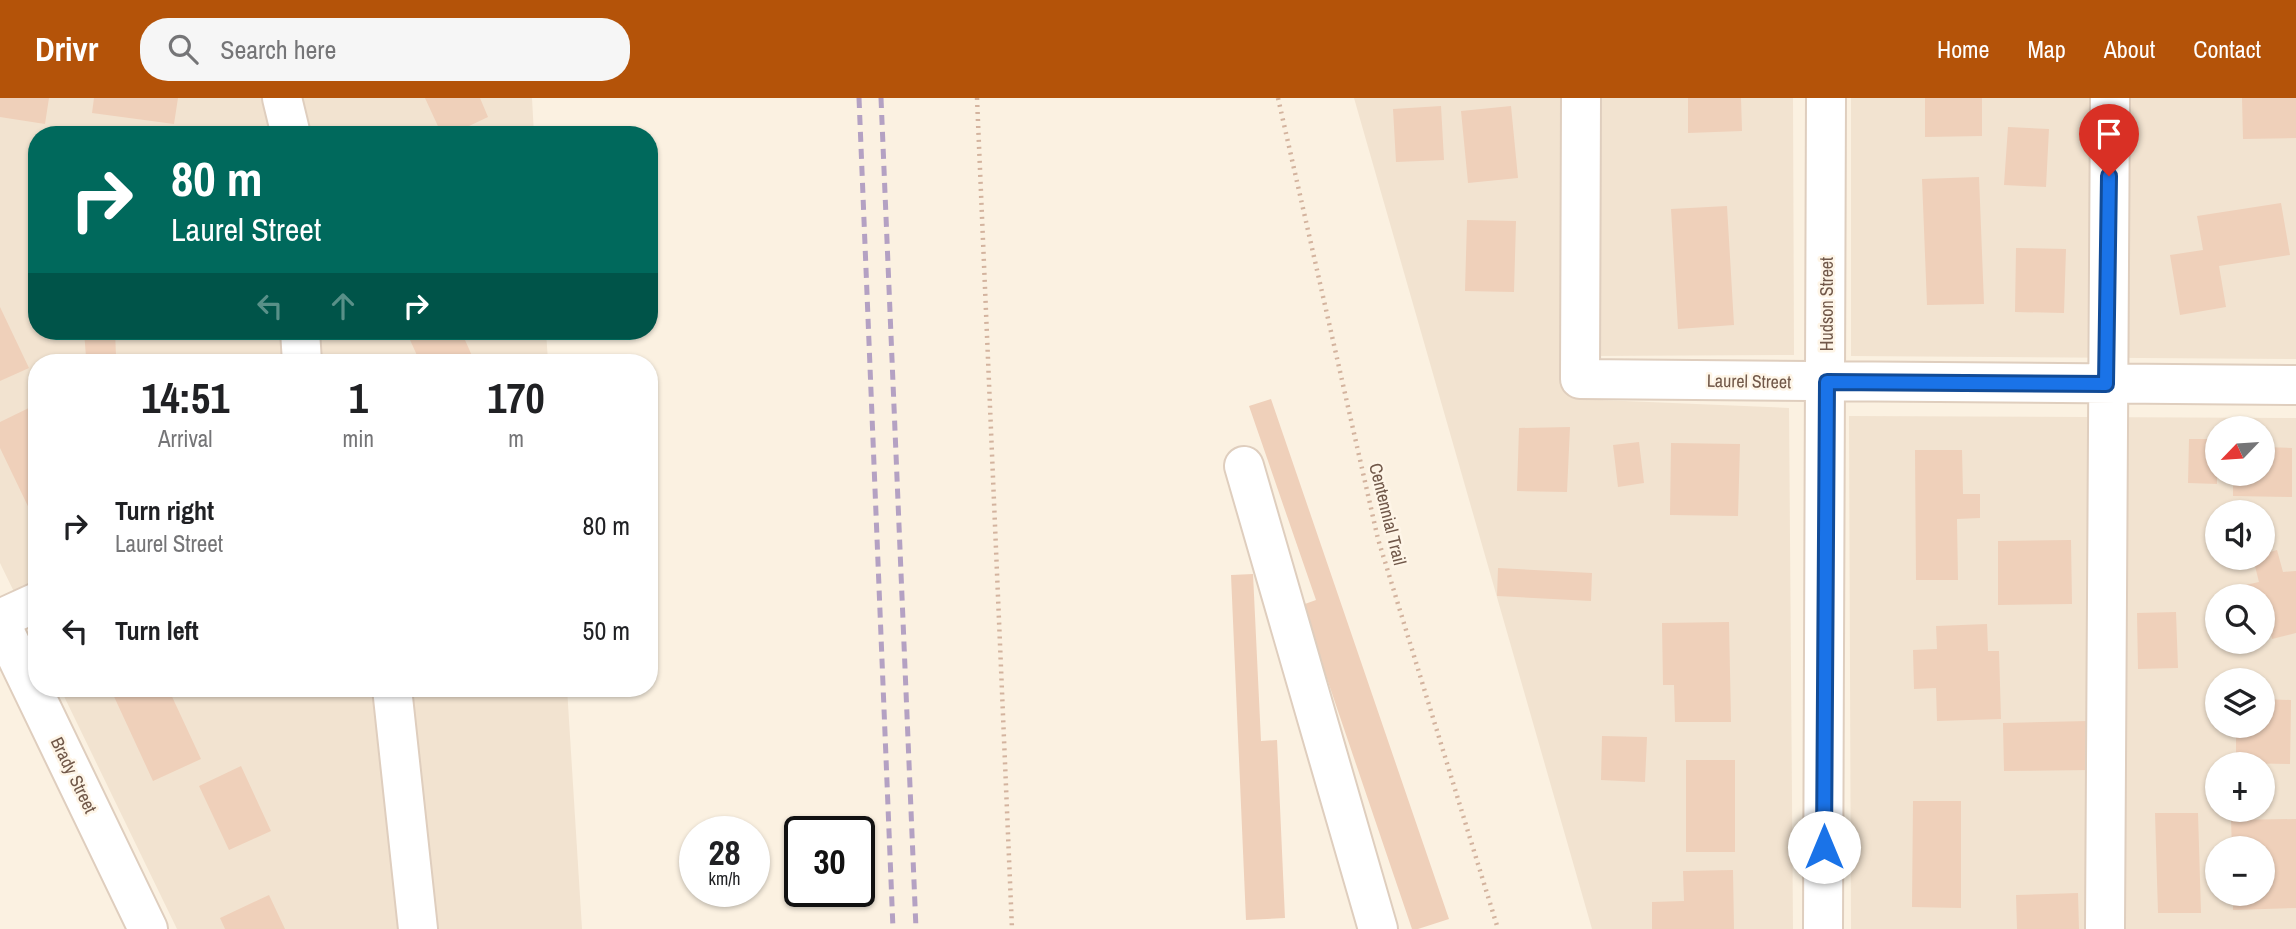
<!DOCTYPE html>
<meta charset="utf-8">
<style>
:root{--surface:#fff;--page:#f6f6f6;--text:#202124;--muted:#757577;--accent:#b45309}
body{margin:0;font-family:"Archivo Narrow",sans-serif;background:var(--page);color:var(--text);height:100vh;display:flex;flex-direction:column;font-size:26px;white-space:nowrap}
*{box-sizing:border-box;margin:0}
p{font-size:23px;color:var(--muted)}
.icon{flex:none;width:38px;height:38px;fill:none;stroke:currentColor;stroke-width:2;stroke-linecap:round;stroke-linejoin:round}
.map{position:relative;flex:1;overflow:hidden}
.sheet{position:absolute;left:28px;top:256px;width:630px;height:343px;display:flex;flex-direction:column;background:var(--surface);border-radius:28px;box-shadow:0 2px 5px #0004}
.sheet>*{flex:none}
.top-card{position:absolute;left:28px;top:28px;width:630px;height:214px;border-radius:28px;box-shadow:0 2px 5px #0004;background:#00695c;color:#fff;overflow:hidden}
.needle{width:46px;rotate:245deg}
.tools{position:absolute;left:2205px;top:318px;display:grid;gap:14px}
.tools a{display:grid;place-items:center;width:70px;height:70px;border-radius:50%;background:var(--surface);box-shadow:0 2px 5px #0004;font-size:35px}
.speed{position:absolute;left:679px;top:718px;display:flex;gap:14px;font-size:35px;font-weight:700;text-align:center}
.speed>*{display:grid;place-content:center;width:91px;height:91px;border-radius:50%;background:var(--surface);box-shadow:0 2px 5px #0004;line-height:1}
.speed small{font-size:18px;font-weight:400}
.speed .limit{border:4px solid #111;border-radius:10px;background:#fff;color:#111}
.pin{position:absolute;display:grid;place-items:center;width:60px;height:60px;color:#fff;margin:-72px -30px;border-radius:50% 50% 50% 0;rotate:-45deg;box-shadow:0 0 7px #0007}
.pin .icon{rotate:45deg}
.me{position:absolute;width:77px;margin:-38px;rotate:0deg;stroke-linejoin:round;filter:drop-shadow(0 0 5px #0008)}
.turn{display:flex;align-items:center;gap:24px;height:147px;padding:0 28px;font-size:32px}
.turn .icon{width:91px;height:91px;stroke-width:2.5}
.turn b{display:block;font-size:49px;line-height:60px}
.lanes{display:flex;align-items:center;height:66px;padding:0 28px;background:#0003;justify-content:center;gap:35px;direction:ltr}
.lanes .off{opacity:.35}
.eta{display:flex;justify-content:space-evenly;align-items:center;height:119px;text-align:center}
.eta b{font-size:42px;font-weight:800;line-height:49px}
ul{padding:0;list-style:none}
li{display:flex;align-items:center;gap:21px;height:105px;padding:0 28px}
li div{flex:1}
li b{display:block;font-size:26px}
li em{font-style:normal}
header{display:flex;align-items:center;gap:42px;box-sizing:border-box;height:98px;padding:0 35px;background:var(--accent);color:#fff}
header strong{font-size:33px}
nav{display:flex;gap:38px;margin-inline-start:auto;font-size:24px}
.search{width:490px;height:63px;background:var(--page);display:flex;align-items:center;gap:18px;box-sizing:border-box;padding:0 24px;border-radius:28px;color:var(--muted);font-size:26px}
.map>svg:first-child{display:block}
.residential{fill:#f2e3d0;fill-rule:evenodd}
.building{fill:#efd0ba}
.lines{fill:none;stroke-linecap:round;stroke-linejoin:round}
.minor-casing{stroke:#dfcebe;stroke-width:42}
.path{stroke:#d3b39e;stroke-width:4.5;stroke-dasharray:2 5;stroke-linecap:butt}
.minor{stroke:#fff;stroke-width:38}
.rail{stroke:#b4a1c3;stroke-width:5;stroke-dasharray:10 7;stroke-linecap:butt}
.route-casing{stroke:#114b97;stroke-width:18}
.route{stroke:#1a73e8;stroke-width:12}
.labels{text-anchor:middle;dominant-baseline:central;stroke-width:5;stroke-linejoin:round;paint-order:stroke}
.street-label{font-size:18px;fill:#715849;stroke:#fef5e7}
</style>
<header>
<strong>Drivr</strong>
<div class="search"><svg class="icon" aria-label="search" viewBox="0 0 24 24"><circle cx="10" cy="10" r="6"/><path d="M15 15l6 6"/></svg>Search here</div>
<nav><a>Home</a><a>Map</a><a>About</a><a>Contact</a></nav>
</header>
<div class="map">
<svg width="2296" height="831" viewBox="0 0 2296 831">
<rect width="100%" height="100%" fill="#fbf1e1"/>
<!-- residential -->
<path class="residential" d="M0,0H532L534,37H37V233H546L548,264H37V541L0,465Z
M1354,0H1570L1577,301L1789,310L1793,831H1592Z
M1594,0H1793L1794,257L1597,258Z
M1851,0H2296V261L1851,258Z
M1849,318L2296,320V831H1851ZM2217,331H2263V376H2217ZM2217,415H2263V460H2217ZM2217,499H2263V544H2217ZM2217,583H2263V628H2217ZM2217,667H2263V712H2217ZM2217,751H2263V796H2217Z
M60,590H567L582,831H177Z"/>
<!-- building -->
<path class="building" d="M0,0H49L45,26L0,19Z
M94,0H178L174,26L92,15Z
M425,0H480L488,19L450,37H442Z
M1688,0H1741L1742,33L1688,35Z
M1925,0H1982V38L1925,39Z
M2242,0H2296V40L2243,41Z
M1441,8L1444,62L1396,64L1393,11Z
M1511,8L1518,80L1468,85L1461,13Z
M2008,29L2049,31L2046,89L2004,87Z
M1979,79L1984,206L1927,207L1922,81Z
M2281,105L2290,157L2219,168L2226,209L2180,217L2170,157L2203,152L2197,118Z
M1727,108L1734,227L1678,231L1671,111Z
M1467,122L1516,123L1514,194L1465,193Z
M2016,150L2066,151L2064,215L2015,214Z
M0,209L29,270L0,283Z
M84,233H115L116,258L86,259Z
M406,233H461L473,260L465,264H420Z
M1271,301L1449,821L1418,831H1412L1302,507L1316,502L1249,308Z
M37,306V427L0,350V324Z
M1570,329L1567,394L1517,393L1519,330Z
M2189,341H2217V386L2188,385Z
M1639,344L1644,385L1618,389L1613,347Z
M1671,345L1740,346L1738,418L1670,417Z
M2263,349L2292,350V399L2233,398V376H2263Z
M1915,352H1962L1963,396H1980V420L1957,421L1958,482H1916Z
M2071,442L2072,506L1998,507V443Z
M2277,452L2283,474L2296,473V535L2272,541L2267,518L2263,519V499H2223L2222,492L2259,484L2253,460H2263V456Z
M1498,470L1592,475L1591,503L1497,498Z
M1253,476L1261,643L1277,642L1285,820L1246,822L1231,477Z
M2176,514L2178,570L2138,571L2137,515Z
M1729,524L1731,624H1675L1674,587H1663L1662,525Z
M1987,526L1988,553H1999L2001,621L1937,623L1936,590L1914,591L1913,552L1937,551L1936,528Z
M115,590H168L201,661L153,683L111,592Z
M2263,601L2291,602L2290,666L2236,665V628H2263Z
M2089,623L2091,672L2004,673L2003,625Z
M1602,638L1647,639L1645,684L1601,682Z
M1686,662H1735V754H1686Z
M241,668L271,733L229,752L199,688Z
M1913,703H1961V810L1912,809Z
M2155,715H2198L2201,815H2158Z
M2296,721V810L2233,812V796H2263V751H2232L2231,722Z
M1733,772L1734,831H1652V804L1684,803L1683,773Z
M2078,795L2079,831H2017L2016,797Z
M269,797L285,831H225L220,820Z"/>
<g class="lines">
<!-- minor casing -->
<g class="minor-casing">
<path id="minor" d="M282,0L291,37
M1581,0L1580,281L2296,287
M300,233L302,264
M1244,368L1378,831
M0,521L37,504
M0,524L148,831
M392,590L418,831
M1823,831L1826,0
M2105,831L2110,0"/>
</g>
<!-- path -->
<path class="path" d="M977,0L1012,831
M1278,0L1378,441L1498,831"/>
<!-- minor -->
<use href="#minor" class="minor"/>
<!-- rail -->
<path class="rail" d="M859,0L893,831
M881,0L916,831"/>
</g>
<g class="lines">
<!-- route casing -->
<g class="route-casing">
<path id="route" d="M1824,749L1827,284L2106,286L2109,78"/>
</g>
<!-- route -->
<use href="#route" class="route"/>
</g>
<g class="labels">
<!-- street labels -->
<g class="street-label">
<text transform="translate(1826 206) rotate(-90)">Hudson Street</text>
<text transform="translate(1749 283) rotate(1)">Laurel Street</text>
<text transform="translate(1388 416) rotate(76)">Centennial Trail</text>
<text transform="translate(74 677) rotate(64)">Brady Street</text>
</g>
</g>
</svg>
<div class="tools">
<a><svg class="needle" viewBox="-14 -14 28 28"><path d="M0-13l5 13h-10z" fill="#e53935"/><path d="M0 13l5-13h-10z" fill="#757577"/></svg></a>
<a><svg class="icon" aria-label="sound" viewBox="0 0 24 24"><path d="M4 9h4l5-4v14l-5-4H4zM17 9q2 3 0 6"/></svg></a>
<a><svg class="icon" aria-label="search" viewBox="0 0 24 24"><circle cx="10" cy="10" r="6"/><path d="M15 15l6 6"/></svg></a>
<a><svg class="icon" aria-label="layers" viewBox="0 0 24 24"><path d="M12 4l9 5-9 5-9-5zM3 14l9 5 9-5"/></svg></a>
<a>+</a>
<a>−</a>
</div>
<div class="speed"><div>28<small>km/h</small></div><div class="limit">30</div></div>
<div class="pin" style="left:2109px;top:78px;background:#d93025"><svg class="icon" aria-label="arrive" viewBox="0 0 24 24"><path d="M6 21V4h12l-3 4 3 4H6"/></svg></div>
<svg class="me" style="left:1824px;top:749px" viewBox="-20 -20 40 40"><circle r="19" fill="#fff"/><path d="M0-13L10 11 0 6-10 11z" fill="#1a73e8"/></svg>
<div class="top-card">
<div class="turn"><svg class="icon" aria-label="right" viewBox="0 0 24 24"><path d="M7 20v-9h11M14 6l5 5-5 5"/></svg><div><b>80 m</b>Laurel Street</div></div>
<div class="lanes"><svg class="icon off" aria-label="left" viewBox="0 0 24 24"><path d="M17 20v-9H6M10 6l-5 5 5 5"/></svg><svg class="icon off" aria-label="ahead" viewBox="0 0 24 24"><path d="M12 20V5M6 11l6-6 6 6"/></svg><svg class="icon" aria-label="right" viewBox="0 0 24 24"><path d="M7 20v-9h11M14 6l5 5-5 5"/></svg></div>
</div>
<section class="sheet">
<div class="eta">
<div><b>14:51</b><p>Arrival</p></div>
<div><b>1</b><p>min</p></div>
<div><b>170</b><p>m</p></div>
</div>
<ul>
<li><svg class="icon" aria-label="right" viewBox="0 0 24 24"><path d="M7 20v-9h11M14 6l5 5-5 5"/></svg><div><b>Turn right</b><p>Laurel Street</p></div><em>80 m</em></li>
<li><svg class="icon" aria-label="left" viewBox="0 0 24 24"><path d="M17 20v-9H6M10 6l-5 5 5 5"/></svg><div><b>Turn left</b></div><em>50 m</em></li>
</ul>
</section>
</div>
